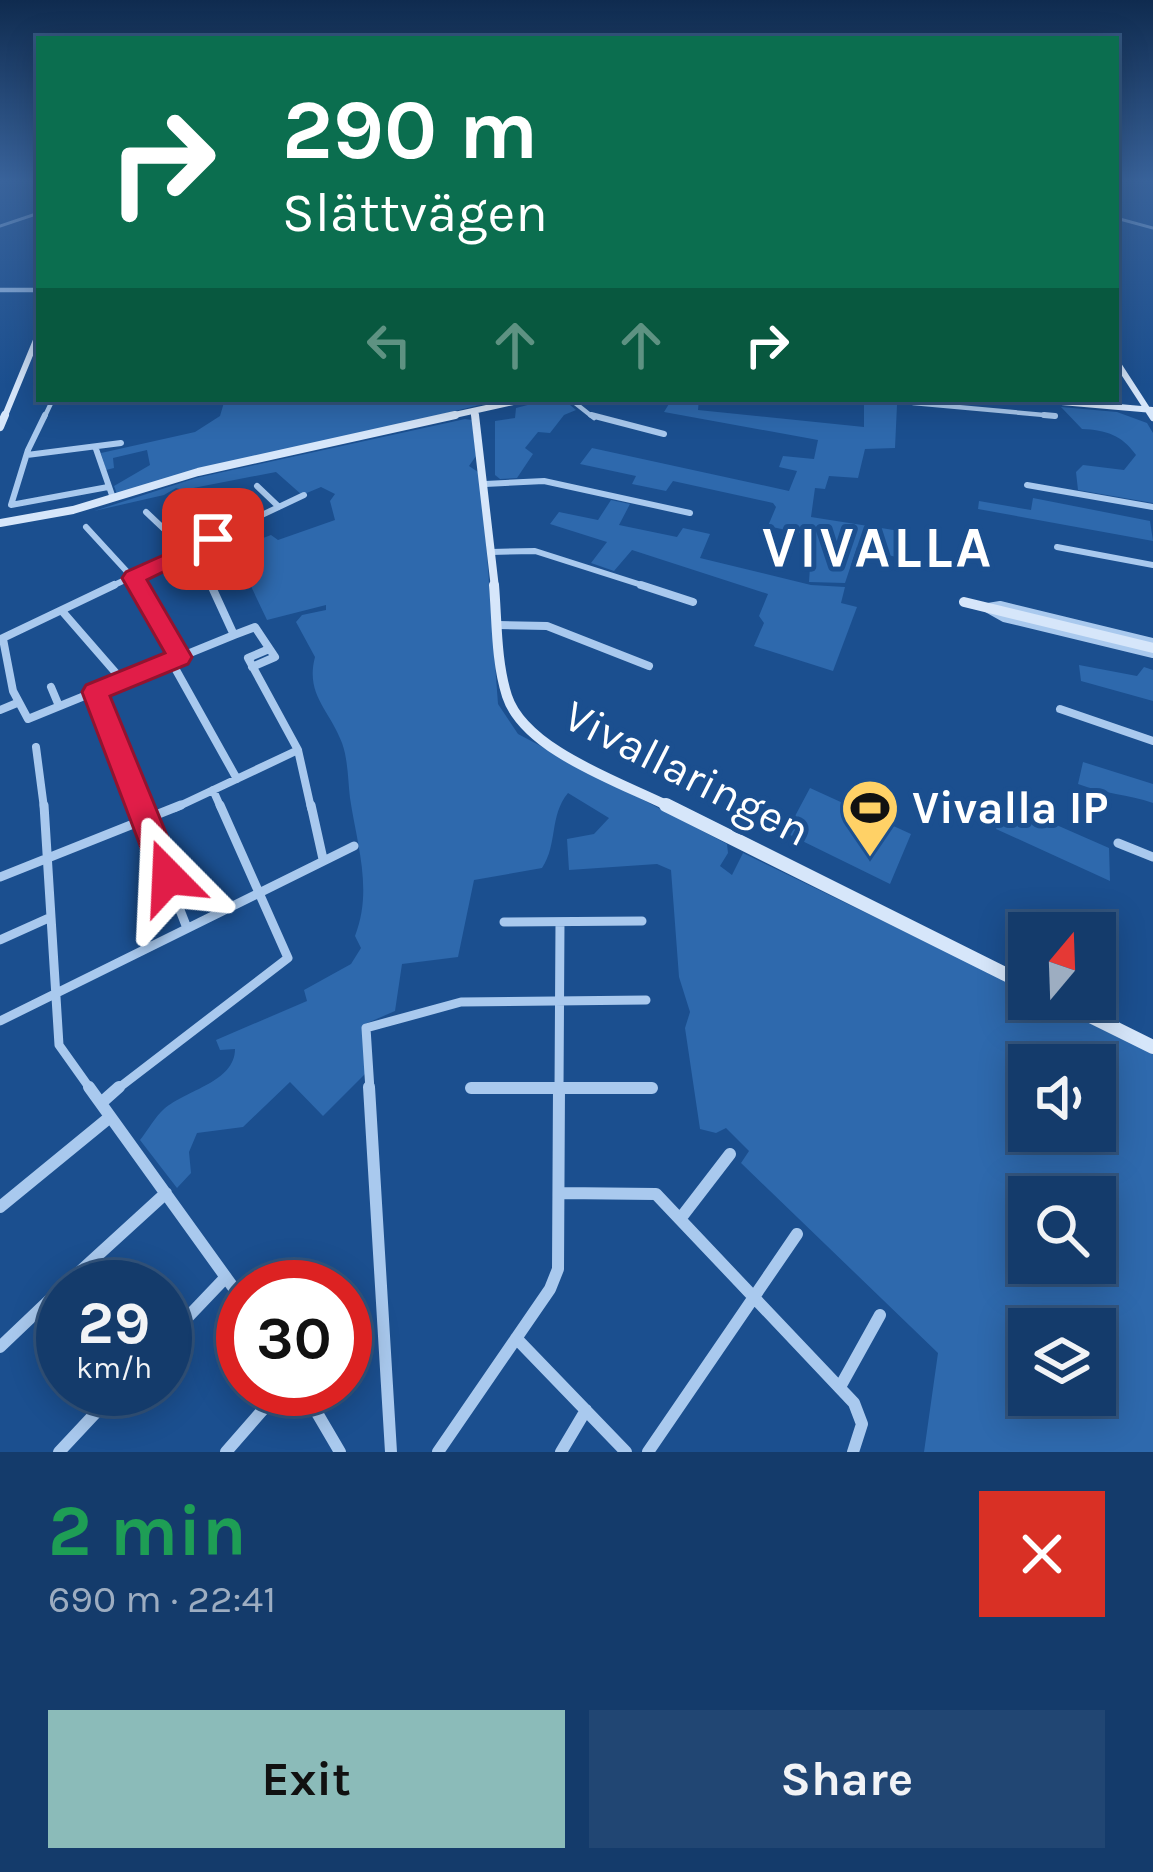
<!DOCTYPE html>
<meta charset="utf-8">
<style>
:root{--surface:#143b6b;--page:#214673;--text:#f1f3f6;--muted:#9dadc1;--line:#33557e;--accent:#8bbbb9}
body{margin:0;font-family:Karla,sans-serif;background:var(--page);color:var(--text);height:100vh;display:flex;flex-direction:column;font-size:45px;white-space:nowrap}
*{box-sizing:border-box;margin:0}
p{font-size:39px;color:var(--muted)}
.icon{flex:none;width:66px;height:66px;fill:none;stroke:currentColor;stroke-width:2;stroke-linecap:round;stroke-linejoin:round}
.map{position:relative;height:1452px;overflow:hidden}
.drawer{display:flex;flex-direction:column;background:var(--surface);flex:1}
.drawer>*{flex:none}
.guide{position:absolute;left:36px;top:36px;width:1083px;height:366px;border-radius:0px;box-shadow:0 6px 30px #0003,0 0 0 3px var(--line);background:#0b6e4f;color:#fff;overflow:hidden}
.needle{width:78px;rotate:19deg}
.tools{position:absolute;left:1008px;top:912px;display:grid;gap:24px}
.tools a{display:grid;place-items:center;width:108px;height:108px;border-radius:0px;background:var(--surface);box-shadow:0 6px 30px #0003,0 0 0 3px var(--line);font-size:60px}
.speed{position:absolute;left:36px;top:1260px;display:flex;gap:24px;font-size:60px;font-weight:700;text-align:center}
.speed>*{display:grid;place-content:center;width:156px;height:156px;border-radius:50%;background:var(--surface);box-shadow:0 6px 30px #0003,0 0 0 3px var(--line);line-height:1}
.speed small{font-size:30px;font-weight:400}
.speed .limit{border:18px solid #d22;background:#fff;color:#111}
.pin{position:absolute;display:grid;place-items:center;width:102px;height:102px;color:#fff;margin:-51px;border-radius:24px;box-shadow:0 6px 18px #0006}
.me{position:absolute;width:132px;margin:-66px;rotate:339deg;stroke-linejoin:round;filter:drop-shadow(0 0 9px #0008)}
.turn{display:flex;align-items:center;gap:42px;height:252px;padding:0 48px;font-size:54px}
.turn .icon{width:156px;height:156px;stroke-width:2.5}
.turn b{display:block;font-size:84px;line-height:102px}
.lanes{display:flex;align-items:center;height:114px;padding:0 48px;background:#0003;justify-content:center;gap:60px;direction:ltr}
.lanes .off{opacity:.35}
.round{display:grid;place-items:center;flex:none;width:126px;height:126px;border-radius:0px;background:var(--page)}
.summary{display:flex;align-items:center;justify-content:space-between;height:204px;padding:0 48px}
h1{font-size:72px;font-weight:700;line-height:90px;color:#1e9e55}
.action{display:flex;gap:24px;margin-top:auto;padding:24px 48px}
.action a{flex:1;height:138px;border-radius:0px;background:var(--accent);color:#111;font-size:48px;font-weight:700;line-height:138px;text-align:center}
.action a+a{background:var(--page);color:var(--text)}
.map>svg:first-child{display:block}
.green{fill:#2e69ad;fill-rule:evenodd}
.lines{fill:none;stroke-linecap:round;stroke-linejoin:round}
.street-far5{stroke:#a9c9ee;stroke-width:3}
.street-far4{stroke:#a9c9ee;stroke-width:4.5}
.street-far3{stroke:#a9c9ee;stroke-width:6}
.street-far2{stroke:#a9c9ee;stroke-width:8}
.street-far1{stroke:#a9c9ee;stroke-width:9}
.street{stroke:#a9c9ee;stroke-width:12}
.secondary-far3{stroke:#d6e6fa;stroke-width:6}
.secondary-far2{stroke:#d6e6fa;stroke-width:8}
.secondary-far1{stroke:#d6e6fa;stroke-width:10}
.secondary{stroke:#d6e6fa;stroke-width:14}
.route{fill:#e11d48;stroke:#92132f;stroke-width:3}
.labels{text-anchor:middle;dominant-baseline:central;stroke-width:10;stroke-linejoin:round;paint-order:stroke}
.street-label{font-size:45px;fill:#fff;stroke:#1b4f8f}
.poi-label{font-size:45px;font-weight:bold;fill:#fff;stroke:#1b4f8f;text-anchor:start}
.district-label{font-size:57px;font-weight:bold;letter-spacing:3px;fill:#fff;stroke:#1b4f8f}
</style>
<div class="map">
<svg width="1153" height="1452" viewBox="0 0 1153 1452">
<rect width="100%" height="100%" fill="#1b4f8f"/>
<!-- green -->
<path class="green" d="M225,399H504L117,494L114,486L150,465L147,450L113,458L114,468L106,470L101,453L195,432L220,416Z
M551,399H563L576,410L564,415L550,433L538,432L525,448L533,454L517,478L500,479L495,475V421L515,418L516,408Z
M672,399H699L698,410L864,427V401L897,405L895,448L865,449L858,478L829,476L825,489L815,488L811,517L900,531L896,557L857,547L845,583L809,582L812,536L768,526L776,507L773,503L673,481L666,491L632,484L636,476L580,464L592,448L789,491L797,471L779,467L783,456L814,459L818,440L664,412Z
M1061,407L1117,412L1147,423L1153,433V503L1078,490L1076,472L1083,465L1124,470L1136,455C1122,435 1106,430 1082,429Z
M465,419L472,420L476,456L469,466L481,474L498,704L518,734L727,844L728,853L720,866L732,875L743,853L1029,992V999H1043L1153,1054V1452H924L938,1353L741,1163L749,1151L726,1128L716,1133L700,1129L685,1028L690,1012L679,977L671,870L657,864L569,870L567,839L594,834L609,818L568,793C549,816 558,844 542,868L474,880L458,957L402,964L395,1011L365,1024L366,1073L323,1116L290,1082L243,1127L197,1133L189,1152L191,1173L177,1188L140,1140C148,1130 155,1117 164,1109C186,1090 235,1082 235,1049L220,1050L216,1040L307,1001L304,990L351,964L361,948L355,936C373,890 357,845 350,798C348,781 348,759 342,743C330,710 305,695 315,657L296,622L302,615L326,610V605L267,620L238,559L240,547L271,535L278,540L335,520L330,501L335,494L321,487L302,495L276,472L183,490L176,488L164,495L94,511L196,478ZM1029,1065H1095V1131H1029ZM1029,1197H1095V1263H1029ZM1029,1329H1095V1395H1029Z
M1033,498L1150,521L1153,541L978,509L979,501L1031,510Z
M611,500L630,504L619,525L677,537L683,528L710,534L700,558L811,585L845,587L841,603L857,607L833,671L754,646L764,623L759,616L768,594L632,550L614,571L591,563L607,542L550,524L559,512L598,520Z
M1079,665L1137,676L1144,667L1153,670V701L1081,681Z
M1083,762L1153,784V803C1128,794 1104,794 1078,784Z
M810,788L911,834L890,884L786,833Z
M1006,803L1109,848L1110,881L996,829Z"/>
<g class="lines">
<!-- street-far5 -->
<path class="street-far5" d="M1116,218L1153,228
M0,226L39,213"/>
<!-- street-far4 -->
<path class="street-far4" d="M0,290H39
M570,399L594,418
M913,403L1055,416
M44,418L53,399"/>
<!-- street-far3 -->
<path class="street-far3" d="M45,415L28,450L11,505L108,487
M591,415L664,434
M1044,415L1055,416
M96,449L113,498
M27,455L121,443
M485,484L544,481L690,513
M1027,485L1153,507
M257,486L279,507
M206,499L237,526
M146,512L200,563L212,588
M86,527L142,588
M1057,547L1153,565
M491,552L535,551L651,588
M108,588L304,495"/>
<!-- street-far2 -->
<path class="street-far2" d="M141,585L179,657
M641,585L693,602
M988,607L1000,605L1153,642
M988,609L1004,618L1153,654
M62,611L122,680
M498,625L547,626L649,666
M234,635L255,627L275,657L252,667
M1,639L114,585
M3,639L13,691L28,719L234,635L211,585
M269,649L248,658L298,750L311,808
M171,661L237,779
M51,687L59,706
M95,692L140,808
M1060,709L1153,741
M0,710L17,703
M36,747L44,808
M213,790L221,808
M175,808L298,750"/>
<!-- street-far1 -->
<path class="street-far1" d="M44,805L59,1045L91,1090
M139,805L187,928
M311,805L323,859
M1118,843L1153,857
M0,877L181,805
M504,922L642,921
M0,940L51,917
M0,1021L354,846
M471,1088H652
M116,1090L288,958L220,805
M370,1090L366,1028L461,1002L646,1000
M559,1090L560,922"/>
<!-- street -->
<path class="street" d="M89,1087L243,1301
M369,1087L391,1452
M471,1088H652
M101,1103L119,1087
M560,1193L656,1194L854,1403L862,1424L853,1452
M0,1207L110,1117
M680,1219L730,1154
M63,1287L166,1193
M516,1338L626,1452
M165,1341L226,1277
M0,1347L63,1287
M840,1387L880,1315
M303,1389L340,1452
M59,1452L118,1389
M226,1452L281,1389
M438,1452L550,1289L558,1269L559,1087
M561,1452L586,1410
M648,1452L797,1234"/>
<!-- secondary-far3 -->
<path class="secondary-far3" d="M1116,361L1153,418
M1027,399L1153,410
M474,411L476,418
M4,418L39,333
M441,418L527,399"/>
<!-- secondary-far2 -->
<path class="secondary-far2" d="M475,415L495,588
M0,427L5,415
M0,523L73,510L198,472L455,415"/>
<!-- secondary-far1 -->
<path class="secondary-far1" d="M494,585C497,621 496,662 507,696C525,751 623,783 672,808
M964,602L1153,648"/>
<!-- secondary -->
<path class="secondary" d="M666,805L1029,986
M1056,999L1153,1047"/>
</g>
<!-- sky -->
<linearGradient id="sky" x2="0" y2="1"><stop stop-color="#0f2b4f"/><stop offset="0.47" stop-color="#39639b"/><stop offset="1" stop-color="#39639b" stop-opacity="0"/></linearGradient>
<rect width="1153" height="385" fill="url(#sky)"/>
<!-- route -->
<path class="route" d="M213,533L220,535V544L147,580L192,657L188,664L110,696L184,877L179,887L168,891L156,887L152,877L82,692L86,685L165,653L122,578L126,572Z"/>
<!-- icons -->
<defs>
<g id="stadium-pin" transform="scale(3)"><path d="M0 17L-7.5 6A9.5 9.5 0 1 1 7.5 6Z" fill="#ffd166" stroke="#1b4f8f"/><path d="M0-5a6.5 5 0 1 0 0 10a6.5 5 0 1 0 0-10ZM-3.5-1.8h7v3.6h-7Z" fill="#111"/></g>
</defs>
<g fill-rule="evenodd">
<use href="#stadium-pin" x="870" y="808"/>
</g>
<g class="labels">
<!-- street labels -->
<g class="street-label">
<text transform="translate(687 773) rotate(27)">Vivallaringen</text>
</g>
<!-- poi labels -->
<g class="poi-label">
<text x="912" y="808">Vivalla IP</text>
</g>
<!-- district labels -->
<g class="district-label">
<text x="878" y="548">VIVALLA</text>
</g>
</g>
</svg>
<div class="tools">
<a><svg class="needle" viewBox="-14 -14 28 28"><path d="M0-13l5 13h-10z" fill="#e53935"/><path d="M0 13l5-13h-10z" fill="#9dadc1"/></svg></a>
<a><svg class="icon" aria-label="sound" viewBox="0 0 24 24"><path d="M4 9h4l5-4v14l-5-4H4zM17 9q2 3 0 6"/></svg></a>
<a><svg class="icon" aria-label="search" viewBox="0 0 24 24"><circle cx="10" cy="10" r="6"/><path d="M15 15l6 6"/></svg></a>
<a><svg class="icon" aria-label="layers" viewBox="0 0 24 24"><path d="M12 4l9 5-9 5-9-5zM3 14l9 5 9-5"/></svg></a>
</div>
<div class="speed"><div>29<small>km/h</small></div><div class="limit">30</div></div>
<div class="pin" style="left:213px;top:539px;background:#d93025"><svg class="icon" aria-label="arrive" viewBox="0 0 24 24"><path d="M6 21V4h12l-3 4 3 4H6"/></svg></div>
<svg class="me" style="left:168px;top:877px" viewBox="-20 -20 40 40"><path d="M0-17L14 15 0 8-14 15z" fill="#e11d48" stroke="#fff" stroke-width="4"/></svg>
<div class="guide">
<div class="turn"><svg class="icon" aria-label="right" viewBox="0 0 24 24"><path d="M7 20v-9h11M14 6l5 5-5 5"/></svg><div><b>290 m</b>Slättvägen</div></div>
<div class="lanes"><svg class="icon off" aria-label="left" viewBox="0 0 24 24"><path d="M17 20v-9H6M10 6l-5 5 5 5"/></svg><svg class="icon off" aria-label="ahead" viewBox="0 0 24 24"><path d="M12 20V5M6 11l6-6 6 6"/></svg><svg class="icon off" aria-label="ahead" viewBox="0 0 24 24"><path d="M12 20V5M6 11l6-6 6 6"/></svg><svg class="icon" aria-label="right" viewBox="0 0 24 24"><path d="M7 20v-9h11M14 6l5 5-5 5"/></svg></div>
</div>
</div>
<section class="drawer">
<div class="summary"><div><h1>2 min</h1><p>690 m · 22:41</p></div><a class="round" style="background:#d93025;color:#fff"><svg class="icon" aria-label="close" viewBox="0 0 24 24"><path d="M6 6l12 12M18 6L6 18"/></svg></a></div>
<div class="action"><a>Exit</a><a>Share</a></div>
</section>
